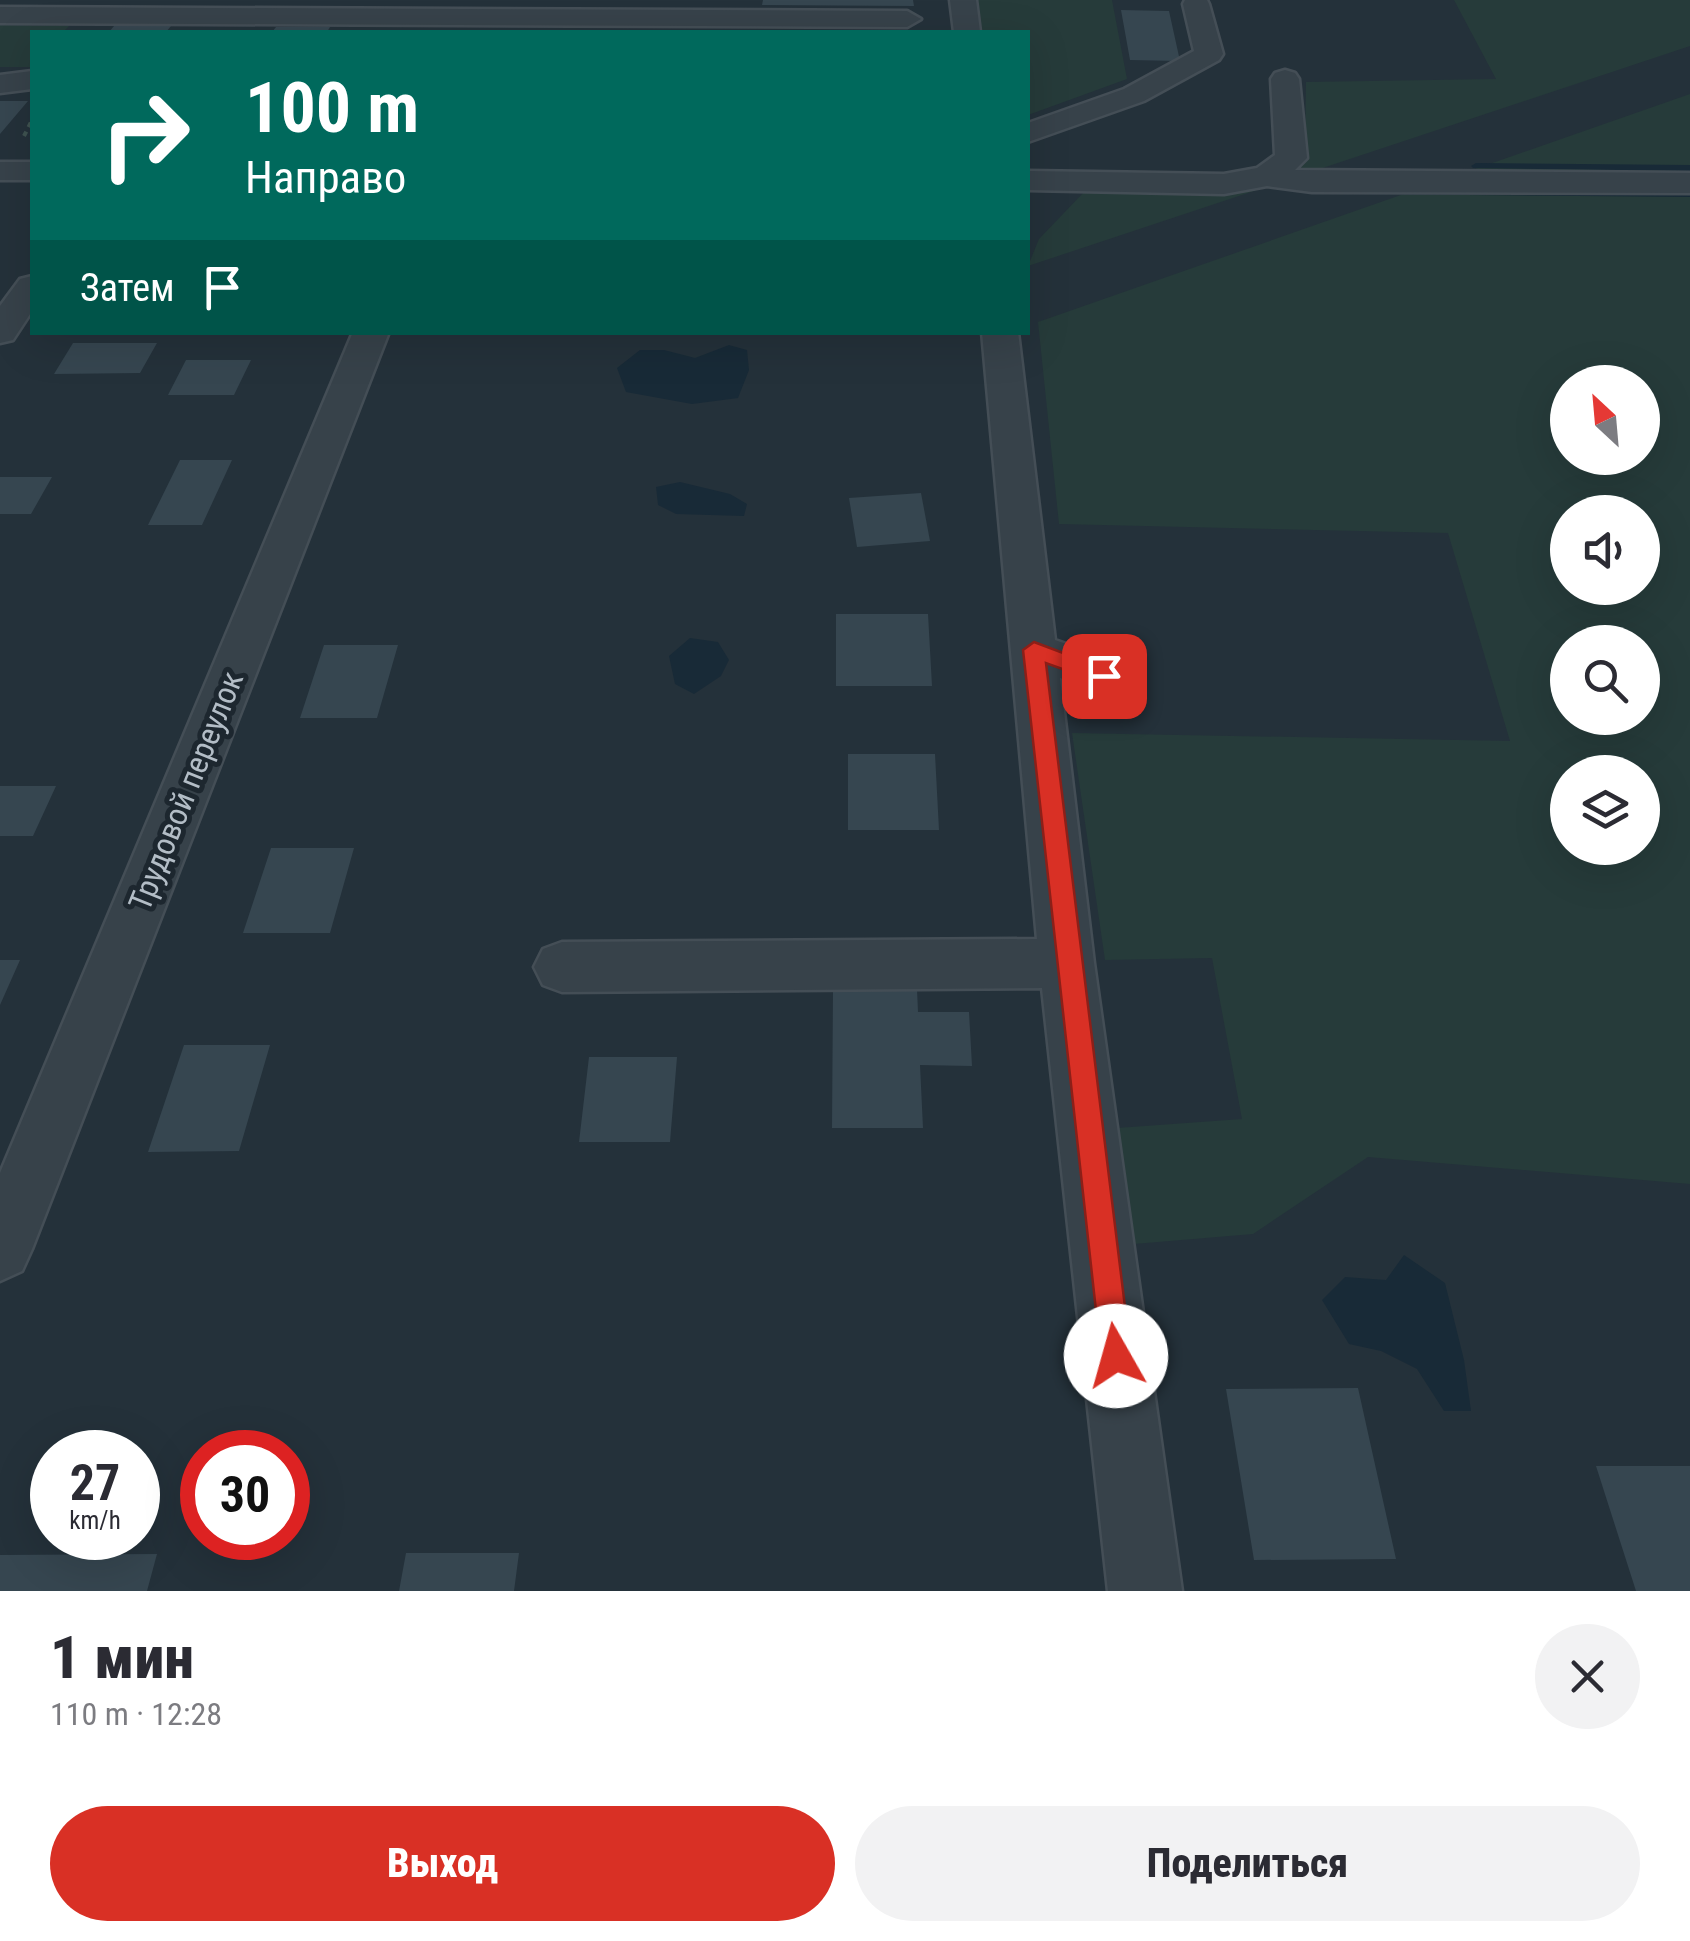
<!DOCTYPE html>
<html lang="ru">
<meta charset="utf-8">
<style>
:root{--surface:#fff;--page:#f2f2f3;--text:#2b2b33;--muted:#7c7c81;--accent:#d93025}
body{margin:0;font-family:"Roboto Condensed",sans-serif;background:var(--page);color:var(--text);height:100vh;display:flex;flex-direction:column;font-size:38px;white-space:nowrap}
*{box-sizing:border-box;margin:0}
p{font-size:32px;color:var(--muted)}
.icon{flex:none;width:55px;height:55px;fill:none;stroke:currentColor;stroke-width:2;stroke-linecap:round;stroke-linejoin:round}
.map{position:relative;height:1591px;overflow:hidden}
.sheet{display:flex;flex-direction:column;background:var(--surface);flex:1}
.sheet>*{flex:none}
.banner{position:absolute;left:30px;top:30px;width:1000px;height:305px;border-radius:0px;box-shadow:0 10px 40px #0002;background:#00695c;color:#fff;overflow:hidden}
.needle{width:65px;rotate:334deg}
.fabs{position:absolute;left:1550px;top:365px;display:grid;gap:20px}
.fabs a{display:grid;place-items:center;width:110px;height:110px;border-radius:50%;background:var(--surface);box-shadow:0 10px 40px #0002;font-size:50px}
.speed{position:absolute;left:30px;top:1430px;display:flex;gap:20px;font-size:50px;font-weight:700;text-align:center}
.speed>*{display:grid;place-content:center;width:130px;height:130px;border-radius:50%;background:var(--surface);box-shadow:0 10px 40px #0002;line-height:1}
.speed small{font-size:25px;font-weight:400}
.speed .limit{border:15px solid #d22;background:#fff;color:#111}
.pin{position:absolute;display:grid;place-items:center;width:85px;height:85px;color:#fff;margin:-42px;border-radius:20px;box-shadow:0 5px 15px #0006}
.me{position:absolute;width:110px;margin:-55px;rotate:353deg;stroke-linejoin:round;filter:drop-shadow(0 0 8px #0008)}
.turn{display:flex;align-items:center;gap:35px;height:210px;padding:0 50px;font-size:45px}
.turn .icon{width:130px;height:130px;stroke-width:2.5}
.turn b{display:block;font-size:70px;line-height:85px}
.then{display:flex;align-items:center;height:95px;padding:0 50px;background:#0003;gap:20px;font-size:38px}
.round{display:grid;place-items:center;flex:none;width:105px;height:105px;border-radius:52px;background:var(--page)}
.summary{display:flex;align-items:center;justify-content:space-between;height:170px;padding:0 50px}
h1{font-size:60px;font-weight:800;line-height:75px}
.primary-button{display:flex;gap:20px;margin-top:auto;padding:20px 50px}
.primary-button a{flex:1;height:115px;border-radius:60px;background:var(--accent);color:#fff;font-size:40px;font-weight:800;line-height:115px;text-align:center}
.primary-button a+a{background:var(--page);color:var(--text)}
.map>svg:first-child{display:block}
.green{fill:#263b3a;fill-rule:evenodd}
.water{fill:#182a37}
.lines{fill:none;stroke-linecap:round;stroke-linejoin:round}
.stream{fill:#182a37;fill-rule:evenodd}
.building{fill:#364650}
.minor-casing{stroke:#444e56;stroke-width:5}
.path{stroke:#3f5351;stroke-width:4;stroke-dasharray:5 5;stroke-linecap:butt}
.minor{fill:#37424a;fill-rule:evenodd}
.route{fill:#d93025;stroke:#8d1f18;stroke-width:2.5}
.labels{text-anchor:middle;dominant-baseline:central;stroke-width:10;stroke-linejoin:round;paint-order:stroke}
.street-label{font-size:32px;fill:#b3bdc6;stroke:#1d272f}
</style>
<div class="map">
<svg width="1690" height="1591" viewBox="0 0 1690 1591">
<rect width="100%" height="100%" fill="#24313a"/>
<!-- green -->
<path class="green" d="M975,0H1112L1127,79L1028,115V32H979Z
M1454,0H1690V46L1028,266L1039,239L1085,191L1193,183L1305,160L1306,82L1496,79Z
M0,25L69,26L63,32H32L31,67H0Z
M1690,94V1184L1368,1157L1253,1234L1134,1244L1117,1128L1242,1119L1212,958L1105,960L1072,733L1510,741L1448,533L1059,524L1038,322ZM1568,382H1642V458H1568ZM1568,512H1642V588H1568ZM1568,642H1642V718H1568ZM1568,772H1642V848H1568Z"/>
<!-- water -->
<path class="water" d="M729,345L747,350L749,370L738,398L692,404L626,392L617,368L640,350H664L695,358Z
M680,482L730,494L747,504L744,516L676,514L658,505L656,487Z
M690,638L718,642L729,660L721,676L694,694L675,684L669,656Z
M1404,1255L1445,1283L1464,1360L1471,1411H1444L1417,1369L1381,1351L1349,1344L1322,1300L1345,1277L1386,1280Z"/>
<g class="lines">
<!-- stream -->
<path class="stream" d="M1476,163L1690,165V171L1473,168L1471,166Z
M1351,189L1690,191V197L1348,194V190Z"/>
</g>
<!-- building -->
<path class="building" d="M763,0H913L914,6L762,5Z
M1121,10L1169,11L1180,61L1130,60Z
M114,26H171L166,32H109Z
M276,27H330L327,32H272Z
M0,101H28L0,134Z
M73,343H157L140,373L54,374Z
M186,360H251L234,395H168Z
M180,460H232L202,525H148Z
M0,477H52L31,514H0Z
M921,493L930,541L857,547L849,498Z
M836,614H928L932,686H836Z
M324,645H398L377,718H300Z
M848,754H935L939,830H848Z
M0,786H56L33,836H0Z
M271,848H354L330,933H243Z
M0,960H20L0,1005Z
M917,989L918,1012H969L972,1066L920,1065L923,1128H832L833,990Z
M184,1045H270L239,1151L148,1152Z
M589,1057H677L670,1142H579Z
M1358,1388L1396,1559L1254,1560L1226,1389Z
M1596,1466H1690V1591H1636Z
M406,1553H519L514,1591H399Z
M157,1554L147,1591H0V1555Z"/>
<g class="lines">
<!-- minor casing -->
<g class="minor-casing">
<path id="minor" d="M950,0H976L980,32H954Z
M1185,0H1207L1209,4L1223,54L1219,60L1144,101L1028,142V123L1124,89L1194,51L1183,4Z
M0,7L907,11L921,19L907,27L0,23Z
M1285,70L1295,73L1299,79L1307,158L1295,170L1690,173V193L1312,192L1267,186L1224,194L1028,190V171L1224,174L1257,168L1275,155L1271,79L1275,73Z
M32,71V89L0,93V75Z
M0,162H32V180H0Z
M32,276V311L13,340L0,343V306L20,279Z
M353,332H389L32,1249L22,1271L0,1281V1173Z
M982,332H1018L1055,640L1120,663L1127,676L1120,689L1104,694L1060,678L1094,963L1182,1591H1108L1042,988L562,992L543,985L534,967L543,949L562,942L1037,939Z"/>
</g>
<!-- path -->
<path class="path" d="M24,136L32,120"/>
<!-- minor -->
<use href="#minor" class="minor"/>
</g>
<!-- route -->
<path class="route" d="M1034,642L1111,671L1114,676L1104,684L1046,663L1131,1356L1126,1366L1116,1371L1105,1366L1101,1356L1023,650Z"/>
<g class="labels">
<!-- street labels -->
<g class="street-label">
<text transform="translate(186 791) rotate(-68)">Трудовой переулок</text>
</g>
</g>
</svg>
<div class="fabs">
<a><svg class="needle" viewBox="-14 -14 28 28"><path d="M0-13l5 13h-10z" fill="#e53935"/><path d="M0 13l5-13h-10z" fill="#7c7c81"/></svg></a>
<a><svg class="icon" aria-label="sound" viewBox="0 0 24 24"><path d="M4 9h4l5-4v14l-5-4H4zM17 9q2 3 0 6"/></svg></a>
<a><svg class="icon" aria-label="search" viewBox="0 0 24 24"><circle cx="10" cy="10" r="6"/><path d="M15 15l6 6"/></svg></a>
<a><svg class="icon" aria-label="layers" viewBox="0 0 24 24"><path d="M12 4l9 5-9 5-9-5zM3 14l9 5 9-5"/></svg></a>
</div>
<div class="speed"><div>27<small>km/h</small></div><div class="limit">30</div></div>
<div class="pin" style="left:1104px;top:676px;background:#d93025"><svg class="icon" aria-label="arrive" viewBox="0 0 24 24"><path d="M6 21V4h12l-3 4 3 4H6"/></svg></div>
<svg class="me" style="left:1116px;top:1356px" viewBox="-20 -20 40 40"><circle r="19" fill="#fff"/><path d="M0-13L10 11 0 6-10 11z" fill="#d93025"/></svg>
<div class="banner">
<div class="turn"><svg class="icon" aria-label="right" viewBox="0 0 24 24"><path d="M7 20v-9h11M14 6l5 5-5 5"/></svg><div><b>100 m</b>Направо</div></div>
<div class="then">Затем<svg class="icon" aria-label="arrive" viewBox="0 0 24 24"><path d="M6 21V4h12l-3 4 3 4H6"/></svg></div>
</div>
</div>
<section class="sheet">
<div class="summary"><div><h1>1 мин</h1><p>110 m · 12:28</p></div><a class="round"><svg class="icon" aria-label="close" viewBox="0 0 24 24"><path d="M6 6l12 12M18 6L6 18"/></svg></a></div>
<div class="primary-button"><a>Выход</a><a>Поделиться</a></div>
</section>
